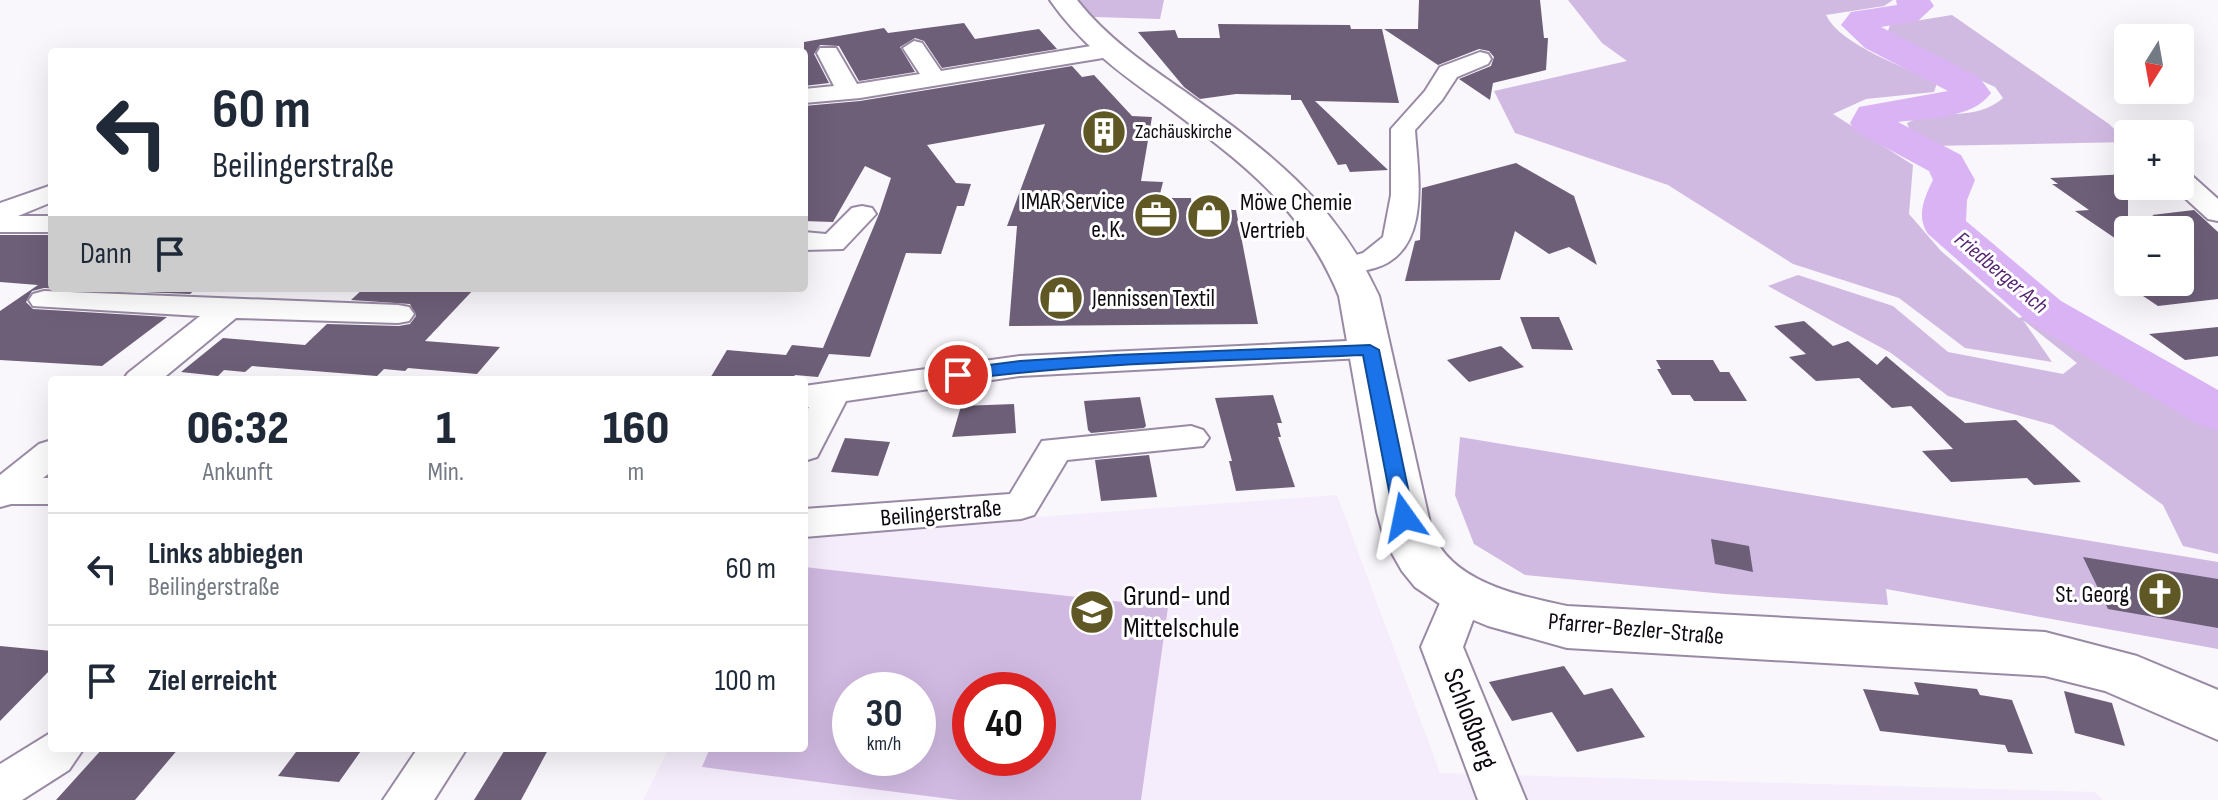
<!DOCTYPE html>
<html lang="de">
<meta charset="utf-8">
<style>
:root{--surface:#fff;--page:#f2f2f3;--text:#1f2937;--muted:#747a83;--line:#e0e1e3}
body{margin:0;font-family:"Sofia Sans Condensed",sans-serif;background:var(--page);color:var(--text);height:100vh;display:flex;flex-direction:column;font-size:30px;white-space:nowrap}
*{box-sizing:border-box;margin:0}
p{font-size:26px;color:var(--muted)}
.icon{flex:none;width:44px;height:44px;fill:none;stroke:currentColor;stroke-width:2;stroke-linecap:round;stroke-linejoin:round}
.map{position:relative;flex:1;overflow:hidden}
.drawer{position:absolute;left:48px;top:376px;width:760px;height:376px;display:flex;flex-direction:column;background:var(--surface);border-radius:8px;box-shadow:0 8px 32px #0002}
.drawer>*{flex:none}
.banner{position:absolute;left:48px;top:48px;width:760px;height:244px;border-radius:8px;box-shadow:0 8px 32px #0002;background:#fff;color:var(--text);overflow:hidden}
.needle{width:52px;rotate:191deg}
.fabs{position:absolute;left:2114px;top:24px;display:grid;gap:16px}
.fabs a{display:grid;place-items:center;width:80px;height:80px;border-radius:8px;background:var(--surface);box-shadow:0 8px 32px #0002;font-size:40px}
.speed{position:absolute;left:832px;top:672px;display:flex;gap:16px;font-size:40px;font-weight:700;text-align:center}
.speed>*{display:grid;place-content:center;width:104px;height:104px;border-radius:50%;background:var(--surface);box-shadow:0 8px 32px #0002;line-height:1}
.speed small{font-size:20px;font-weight:400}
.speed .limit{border:12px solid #d22;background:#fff;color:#111}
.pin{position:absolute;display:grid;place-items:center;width:68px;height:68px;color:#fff;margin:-34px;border:4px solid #fff;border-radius:50%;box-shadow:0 2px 8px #0007}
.me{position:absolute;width:88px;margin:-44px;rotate:348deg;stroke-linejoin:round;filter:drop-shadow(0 0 6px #0008)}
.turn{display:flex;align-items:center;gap:28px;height:168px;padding:0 32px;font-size:36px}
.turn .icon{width:104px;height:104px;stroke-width:2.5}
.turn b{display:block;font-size:56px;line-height:68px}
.then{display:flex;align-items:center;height:76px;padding:0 32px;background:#0003;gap:16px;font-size:30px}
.eta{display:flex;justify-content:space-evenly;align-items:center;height:136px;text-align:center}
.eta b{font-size:48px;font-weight:800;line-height:56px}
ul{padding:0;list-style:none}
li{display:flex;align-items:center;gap:24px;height:112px;padding:0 32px;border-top:2px solid var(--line)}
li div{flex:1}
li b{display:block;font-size:30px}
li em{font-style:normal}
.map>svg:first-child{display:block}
.built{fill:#f5edfb;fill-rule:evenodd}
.green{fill:#d1bae2;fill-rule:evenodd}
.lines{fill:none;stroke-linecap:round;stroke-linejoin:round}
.river{fill:#d9b3f4;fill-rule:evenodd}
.building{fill:#6d5f78}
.minor-casing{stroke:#998aa4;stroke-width:4}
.tertiary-casing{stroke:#998aa4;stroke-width:4}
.minor{fill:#fff;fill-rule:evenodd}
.tertiary{fill:#fff;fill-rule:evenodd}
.route{fill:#1a73e8;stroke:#114b97;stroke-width:2}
.labels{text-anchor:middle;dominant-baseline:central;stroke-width:6;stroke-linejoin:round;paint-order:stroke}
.far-poi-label{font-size:20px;fill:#0f0912;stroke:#fff;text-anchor:start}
.far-water-label{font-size:22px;font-style:italic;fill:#562771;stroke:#fff}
.poi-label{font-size:24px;fill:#0f0912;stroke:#fff;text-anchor:end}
.street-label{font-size:24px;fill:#0f0912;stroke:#fff}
.near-poi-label{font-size:28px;fill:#0f0912;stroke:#fff;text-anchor:start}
.near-street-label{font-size:28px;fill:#0f0912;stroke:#fff}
</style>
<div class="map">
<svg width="2218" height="800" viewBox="0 0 2218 800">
<rect width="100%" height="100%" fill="#f9f6fc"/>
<!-- built -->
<path class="built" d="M1337,495L1440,773L2094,792L2103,800H643L669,748H804V534ZM850,690H918V758H850ZM970,690H1038V758H970Z"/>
<!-- green -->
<path class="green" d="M1077,0H1164L1160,19L1094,17Z
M1568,0H1893L1884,6L1826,15C1840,45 1907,68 1937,83L1934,92L1866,99L1833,114L1913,165L1909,214L1941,251L2019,318L2056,306L2218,393V554L2183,546L2163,505L2053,425L1948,396L1891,353L1768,286L1798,275L1893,306L1948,352L2063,374L2077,363L2023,320L2052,362L1965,348L1899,298L1793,264L1668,185L1515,133L1494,91L1627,61L1602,43Z
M1952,15L2109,124L2128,142L1928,146L1911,134L1907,123C1938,107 1975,123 2003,98L1995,87L1912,49L1887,34L1890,25Z
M1460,437L2218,562V649L1886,589L1888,605L1725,594L1525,575L1474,544L1455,495Z
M804,567L1168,607L1141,800H958L702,767L710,748H804ZM918,690V758H850V690ZM1038,690V758H970V690Z"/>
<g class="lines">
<!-- river -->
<path class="river" d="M1896,0H1930L1934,6L1918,21L1881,27L1979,77L1991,93C1973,119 1926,118 1898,122L1961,155L1975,180L1967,200L1966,221L2061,301L2218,390V430L2199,425L2027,321L1928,234C1916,217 1924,198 1933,180L1929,171L1855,131L1850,123L1859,107L1948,91L1865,48L1841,25L1851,12L1897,5Z"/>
</g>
<!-- building -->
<path class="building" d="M1419,0H1540L1544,38H1548L1546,70L1493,83L1490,100L1459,79L1491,66L1494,57L1489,51L1479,49L1438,65L1384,29H1418Z
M964,23L975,39L1039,29L1057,49L942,68L924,41L915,38L900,47L915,72L859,81L839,46L820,45L814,54L829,83L804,86V42L884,28L888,33Z
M1218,24L1350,25L1351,29H1382L1399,103L1315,101L1388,170L1350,172L1346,164L1338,165L1301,100H1291V95L1236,94L1200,99L1184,87L1138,32L1175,30L1178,38H1220Z
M1072,66L1082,77L1094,75L1132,116L1152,117L1141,181L1163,182L1159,198H1191L1192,209L1236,210L1258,324L1009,326L1017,226H1007L1045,124L927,145L956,183L971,184L964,206H957L941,254L906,253L870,357L829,354L818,377L795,375L792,380H709L727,350L786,355L792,345L823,348L879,214L891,178L865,166L833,222L804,221V106L860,101Z
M1516,163L1574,196L1597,265L1569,247L1549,254L1515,231L1500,280L1405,281L1415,241L1420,240L1422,188Z
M2128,174V247L2075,211L2089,210L2052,184H2058L2050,178Z
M2194,210L2218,232V299L2158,306L2122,282H2180V230L2152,215Z
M0,235H52V288H197L190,294L44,288L32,291L26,302L33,309L167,317L102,366L0,360V311L38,285L0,282Z
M364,288H475L425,341L500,347L477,374L408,368L405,371L384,369L377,376L252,366L245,372L224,370L218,376L181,372L223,338L305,345L327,324L399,326L410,324L416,316L410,304L351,300Z
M1520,317H1559L1573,350L1532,349Z
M1804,321L1833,346L1848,341L1877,365L1886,356L1965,423L2016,420L2081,482L2034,485L2027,478L1951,482L1922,451L1953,449L1911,406L1892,408L1859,378L1816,381L1789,357L1806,354L1774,326Z
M2218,327V356L2185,360L2149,334Z
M1501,346L1524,367L1469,382L1447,360Z
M1656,360H1713L1720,372H1729L1747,401H1694L1690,395H1672L1657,369H1661Z
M1273,395L1282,423H1277L1281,437H1278L1295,487L1236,491L1229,461H1232L1215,398Z
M1140,397L1146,426L1144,428L1091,433L1088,430L1084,401Z
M1014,404L1016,433L952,437L961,406Z
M845,438L890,442L878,476L831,472Z
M1149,455L1157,497L1101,501L1095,460Z
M1711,539L1749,546L1753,572L1715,564Z
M2083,557L2218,579V628L2108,609Z
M0,646L52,651V668L0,721Z
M1564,666L1584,695L1612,688L1645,737L1577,752L1552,712L1512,721L1489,682Z
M1914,682L1977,689L1980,695L2012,700L2033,754L2008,752L2005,745L1880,731L1863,689L1919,695Z
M2064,691L2112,703L2125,746L2075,733Z
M103,748H179L135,800H56Z
M299,748H363L339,782L278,776Z
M506,748H549L521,800H474Z"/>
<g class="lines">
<!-- minor casing -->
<g class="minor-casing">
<path id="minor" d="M914,41L922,43L941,71L1109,43L1120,50L1109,57L860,98L804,103V89L834,86L817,53L820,48H836L857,84L920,74L903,48Z
M1480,52L1488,54L1491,59L1488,64L1457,77L1442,100L1415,130C1418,175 1432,251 1375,268C1362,271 1352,276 1339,272L1334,266L1339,260L1363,253L1383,237L1391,195V129L1425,91L1440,67Z
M2180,171L2189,173L2218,199V221L2208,219L2172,186H2180Z
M52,185V202L18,216H52V232H0V203Z
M862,206L872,208L876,214L843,249L804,250V232L826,234L852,208Z
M44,291L398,305L409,307L414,314L409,321L398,323L236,318L161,380H123L128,373L200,316L33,306L29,300L33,294Z
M1370,340L1381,343L1386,350L1381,357L1020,376L846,401L817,457L804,461V416L809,407L804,408V386L1020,356Z
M1191,426L1203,430L1209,438L1203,446L1067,460L1034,515L1021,519L804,537V509L1010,494L1042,441Z
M52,440V471L43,478H52V504H11L0,507V475L39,444Z
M1463,578L1477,582L1483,593L1463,647L1526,800H1478L1421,647L1449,582Z
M52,732V748H84L69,770L22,800H0V764Z
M418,748H467L434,800H383Z"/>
</g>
<!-- tertiary casing -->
<g class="tertiary-casing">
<path id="tertiary" d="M1050,0H1077C1106,37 1145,64 1184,91C1267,150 1335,201 1379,296L1432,532C1452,583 1520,596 1567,606L2045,632L2137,656L2218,690V740L2105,691L2045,676L1567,648L1488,626L1449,610L1415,587L1402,571L1385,541L1377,512L1339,296C1301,203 1236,158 1158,100C1117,71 1079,42 1050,0Z"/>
</g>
<!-- minor -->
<use href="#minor" class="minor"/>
<!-- tertiary -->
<use href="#tertiary" class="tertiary"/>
</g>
<!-- route -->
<path class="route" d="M1370,345L1379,350L1414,517L1411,522H1397L1394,517L1363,355C1228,361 1092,362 958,380L949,375L958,369L1020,361L1116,355Z"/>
<!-- icons -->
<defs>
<g id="building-disc" transform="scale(2.3)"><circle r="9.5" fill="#605824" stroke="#fff"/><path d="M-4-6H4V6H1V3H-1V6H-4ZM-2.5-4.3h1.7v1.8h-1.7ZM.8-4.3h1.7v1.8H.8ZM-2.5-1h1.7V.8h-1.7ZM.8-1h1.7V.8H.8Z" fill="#fff"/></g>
<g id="office-disc" transform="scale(2.3)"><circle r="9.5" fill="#605824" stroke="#fff"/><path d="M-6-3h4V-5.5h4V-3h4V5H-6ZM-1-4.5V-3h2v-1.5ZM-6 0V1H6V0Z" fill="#fff"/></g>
<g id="shop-disc" transform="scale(2.3)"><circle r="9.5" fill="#605824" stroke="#fff"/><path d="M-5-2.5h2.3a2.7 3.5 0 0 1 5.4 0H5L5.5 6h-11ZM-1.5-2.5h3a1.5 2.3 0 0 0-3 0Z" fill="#fff"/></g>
<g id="church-disc" transform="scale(2.3)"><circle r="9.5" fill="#605824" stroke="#fff"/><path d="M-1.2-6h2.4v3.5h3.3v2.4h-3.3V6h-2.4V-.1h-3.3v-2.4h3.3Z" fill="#fff"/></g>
<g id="school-disc" transform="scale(2.3)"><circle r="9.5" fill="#605824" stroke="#fff"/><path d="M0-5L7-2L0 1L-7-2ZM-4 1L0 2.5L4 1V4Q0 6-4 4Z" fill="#fff"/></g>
</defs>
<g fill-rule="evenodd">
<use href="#building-disc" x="1104" y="132"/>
<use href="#office-disc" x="1156" y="215"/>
<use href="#shop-disc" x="1209" y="216"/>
<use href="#shop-disc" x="1061" y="298"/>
<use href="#church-disc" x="2160" y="594"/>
<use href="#school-disc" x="1092" y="612"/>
</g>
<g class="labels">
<!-- far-poi labels -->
<g class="far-poi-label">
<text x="1135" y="132">Zachäuskirche</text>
</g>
<!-- far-water labels -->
<g class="far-water-label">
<text transform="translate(2001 273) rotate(40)">Friedberger Ach</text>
</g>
<!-- poi labels -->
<g class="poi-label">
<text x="1125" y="201">IMAR Service<tspan x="1125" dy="28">e. K.</tspan></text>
<text x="1240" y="202" text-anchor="start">Möwe Chemie<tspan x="1240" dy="28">Vertrieb</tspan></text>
<text x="1092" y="298" text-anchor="start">Jennissen Textil</text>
<text x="2129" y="594">St. Georg</text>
</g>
<!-- street labels -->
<g class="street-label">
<text transform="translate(941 513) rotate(-5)">Beilingerstraße</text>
<text transform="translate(1636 629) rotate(5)">Pfarrer-Bezler-Straße</text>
</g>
<!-- near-poi labels -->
<g class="near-poi-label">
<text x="1123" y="596">Grund- und<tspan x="1123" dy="32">Mittelschule</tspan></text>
</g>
<!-- near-street labels -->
<g class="near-street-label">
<text transform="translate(1470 719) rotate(69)">Schloßberg</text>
</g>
</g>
</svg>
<div class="fabs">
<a><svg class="needle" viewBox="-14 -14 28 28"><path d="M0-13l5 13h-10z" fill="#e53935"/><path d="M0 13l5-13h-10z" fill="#747a83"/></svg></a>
<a>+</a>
<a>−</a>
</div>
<div class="speed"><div>30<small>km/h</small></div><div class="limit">40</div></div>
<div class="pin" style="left:958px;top:375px;background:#d93025"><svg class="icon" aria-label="arrive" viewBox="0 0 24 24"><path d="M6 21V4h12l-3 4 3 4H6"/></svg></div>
<svg class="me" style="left:1404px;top:517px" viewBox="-20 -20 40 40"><path d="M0-17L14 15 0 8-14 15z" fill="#1a73e8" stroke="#fff" stroke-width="4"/></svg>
<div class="banner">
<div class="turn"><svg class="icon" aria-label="left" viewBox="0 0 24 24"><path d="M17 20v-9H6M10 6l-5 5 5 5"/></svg><div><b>60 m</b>Beilingerstraße</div></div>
<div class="then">Dann<svg class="icon" aria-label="arrive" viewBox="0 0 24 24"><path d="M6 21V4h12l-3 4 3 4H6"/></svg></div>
</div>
<section class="drawer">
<div class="eta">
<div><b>06:32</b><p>Ankunft</p></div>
<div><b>1</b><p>Min.</p></div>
<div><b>160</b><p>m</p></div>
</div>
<ul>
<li><svg class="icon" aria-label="left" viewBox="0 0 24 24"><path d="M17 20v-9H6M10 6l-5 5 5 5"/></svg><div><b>Links abbiegen</b><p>Beilingerstraße</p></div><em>60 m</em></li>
<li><svg class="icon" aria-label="arrive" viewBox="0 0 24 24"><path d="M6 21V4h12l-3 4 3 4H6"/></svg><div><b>Ziel erreicht</b></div><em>100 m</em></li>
</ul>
</section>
</div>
